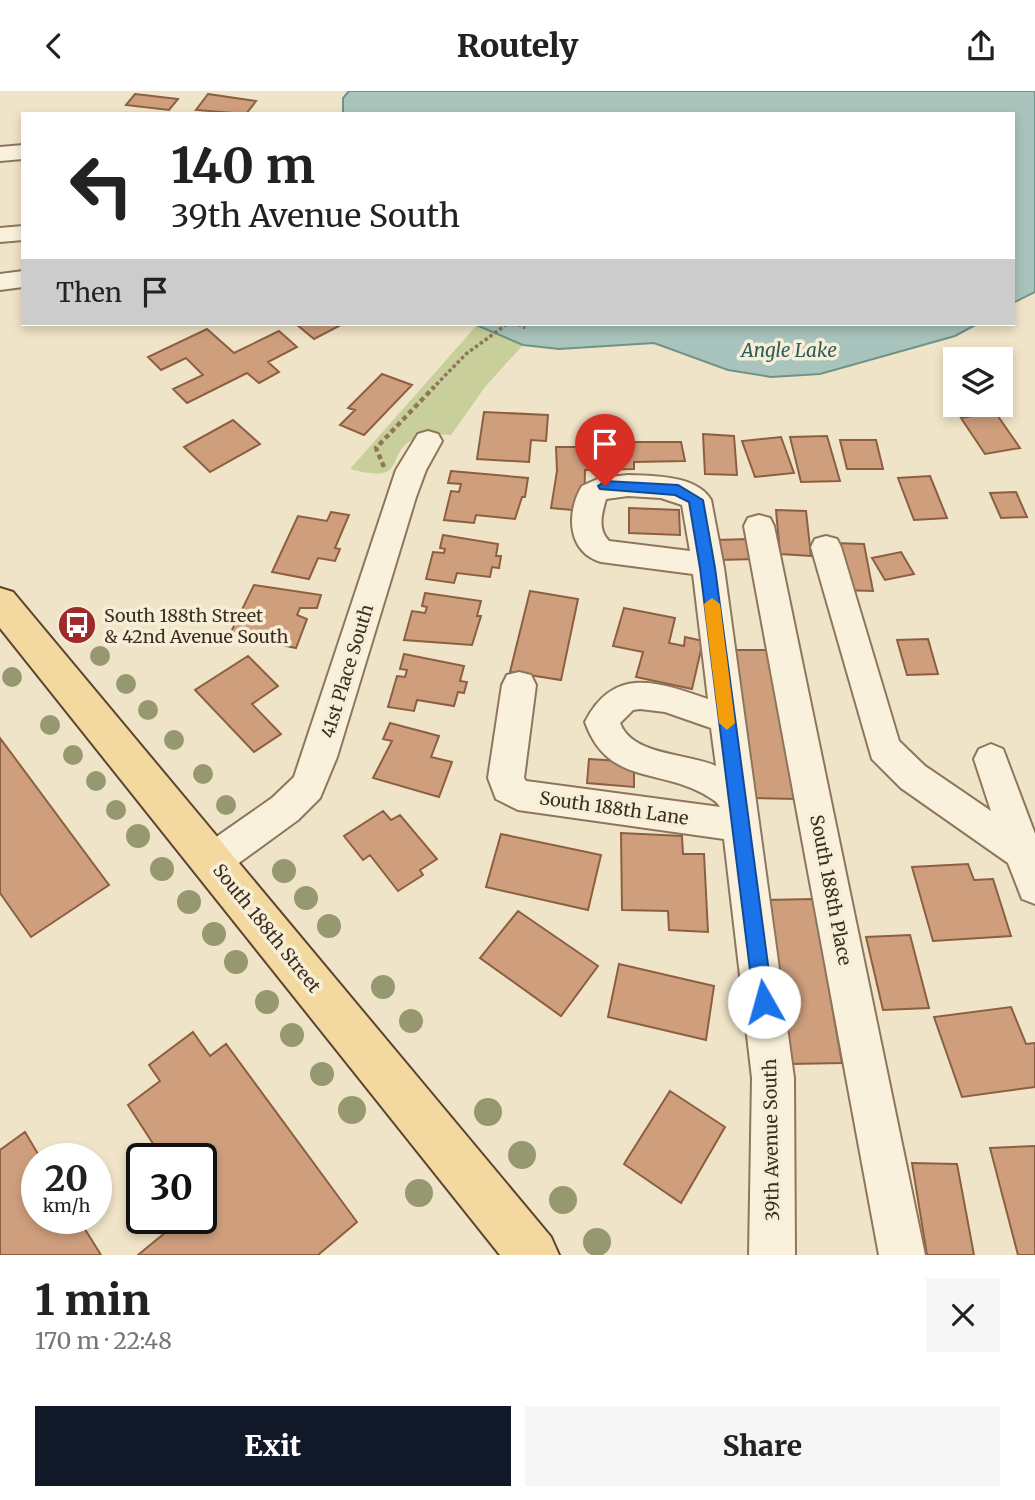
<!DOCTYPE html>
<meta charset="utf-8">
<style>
:root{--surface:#fff;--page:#f6f6f6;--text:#222;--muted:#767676;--accent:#111827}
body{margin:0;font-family:Merriweather,serif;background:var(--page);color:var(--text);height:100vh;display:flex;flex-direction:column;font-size:26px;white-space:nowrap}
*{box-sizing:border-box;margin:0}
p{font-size:23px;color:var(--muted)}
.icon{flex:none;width:38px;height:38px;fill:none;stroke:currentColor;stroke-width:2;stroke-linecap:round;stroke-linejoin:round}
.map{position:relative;height:1164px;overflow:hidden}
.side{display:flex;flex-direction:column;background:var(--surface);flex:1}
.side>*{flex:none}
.banner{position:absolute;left:21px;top:21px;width:994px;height:214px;border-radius:0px;box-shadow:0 4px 10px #0003;background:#fff;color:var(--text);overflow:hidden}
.tools{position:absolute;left:943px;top:256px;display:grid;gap:14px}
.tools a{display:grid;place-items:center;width:70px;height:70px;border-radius:0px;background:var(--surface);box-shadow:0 4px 10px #0003;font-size:35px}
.speed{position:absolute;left:21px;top:1052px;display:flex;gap:14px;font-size:35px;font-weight:700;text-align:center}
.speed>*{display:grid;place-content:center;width:91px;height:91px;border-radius:50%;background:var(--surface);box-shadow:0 4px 10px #0003;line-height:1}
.speed small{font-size:18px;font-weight:400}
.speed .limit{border:4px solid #111;border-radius:10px;background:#fff;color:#111}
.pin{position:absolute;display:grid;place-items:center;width:60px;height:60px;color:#fff;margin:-72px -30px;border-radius:50% 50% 50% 0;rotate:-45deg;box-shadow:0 0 7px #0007}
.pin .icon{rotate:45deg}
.me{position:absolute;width:77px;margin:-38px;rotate:353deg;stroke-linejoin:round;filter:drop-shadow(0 0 5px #0008)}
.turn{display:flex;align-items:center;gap:24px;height:147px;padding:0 35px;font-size:32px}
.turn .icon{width:91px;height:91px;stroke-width:2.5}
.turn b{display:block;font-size:49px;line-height:60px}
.then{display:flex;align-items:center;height:66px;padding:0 35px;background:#0003;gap:14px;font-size:26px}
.round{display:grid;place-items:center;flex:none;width:74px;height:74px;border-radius:0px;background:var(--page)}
.summary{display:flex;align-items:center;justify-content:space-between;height:119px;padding:0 35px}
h1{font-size:42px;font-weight:800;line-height:52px}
.button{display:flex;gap:14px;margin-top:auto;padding:14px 35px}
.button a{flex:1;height:80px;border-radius:0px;background:var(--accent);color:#fff;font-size:28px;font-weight:800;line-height:80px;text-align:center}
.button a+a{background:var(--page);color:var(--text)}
header{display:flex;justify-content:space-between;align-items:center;height:91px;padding:0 35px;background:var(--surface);font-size:32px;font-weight:800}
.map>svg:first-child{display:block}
.green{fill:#c9cf9b}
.water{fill:#a9c4bc;stroke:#6f938a;stroke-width:2}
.building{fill:#cf9f7d;stroke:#8d5f41;stroke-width:2}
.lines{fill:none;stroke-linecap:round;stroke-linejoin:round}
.minor-casing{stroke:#8d765c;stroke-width:4}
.major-casing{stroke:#5b4430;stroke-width:4}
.path-far1{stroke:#8d765c;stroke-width:3.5;stroke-dasharray:3.5 2.5;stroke-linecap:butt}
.path{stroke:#8d765c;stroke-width:4.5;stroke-dasharray:5 3.5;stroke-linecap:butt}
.minor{fill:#faf1dc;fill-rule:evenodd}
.major{fill:#f3d9a0;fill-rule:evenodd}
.tree{fill:#96986f}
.route{fill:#1a73e8;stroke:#114b97;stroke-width:2}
.slow{fill:#f59e0b}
.labels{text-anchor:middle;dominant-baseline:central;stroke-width:7;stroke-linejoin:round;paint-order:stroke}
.poi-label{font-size:18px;fill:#3d2e20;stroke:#f7eed8;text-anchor:start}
.street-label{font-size:18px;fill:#3d2e20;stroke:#f7eed8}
.water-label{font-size:19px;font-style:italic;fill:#2f5d5a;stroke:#f7eed8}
</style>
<header><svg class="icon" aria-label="back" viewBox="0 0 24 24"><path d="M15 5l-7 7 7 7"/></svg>Routely<svg class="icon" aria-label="share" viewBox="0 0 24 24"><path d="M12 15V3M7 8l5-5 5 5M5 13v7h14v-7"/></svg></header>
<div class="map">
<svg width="1035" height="1164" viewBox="0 0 1035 1164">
<rect width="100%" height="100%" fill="#f0e4c8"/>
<!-- green -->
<path class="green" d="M477,234L523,254L485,296L451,344C438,343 423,342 412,349C384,365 409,394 350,378Z"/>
<!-- water -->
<path class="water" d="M349,0H1035V201L1013,212V23H343V7Z
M474,233H977L955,245L820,283L771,286L728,279L654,252L559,258L523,254Z"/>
<!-- building -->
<path class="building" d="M135,3L178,8L169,19L126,14Z
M208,3L256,10L246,23L196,19Z
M296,233H337L339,235L314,248Z
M207,238L234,262L279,240L297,256L268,271L279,281L259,292L247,282L187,312L173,298L203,284L186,267L161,279L148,266Z
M382,283L412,294L364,344L340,334L355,319L348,317Z
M484,321L548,324L546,350L531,349L529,371L477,368Z
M995,321L1020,357L985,363L961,327Z
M233,329L260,353L210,381L184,356Z
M703,343L734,345L737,384L705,383Z
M632,344L633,351H681L685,370L634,371V378L585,379L584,420L551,417L557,380L556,356H589L588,345Z
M827,345L840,390L801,391L790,346Z
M781,346L794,382L755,386L742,350Z
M840,349H876L883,378H847Z
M451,380L528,387L525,406H522L515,428L476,424L474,432L444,429L451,400L459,401L461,393L448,392Z
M930,385L947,427L914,429L898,387Z
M1016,401L1027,426L1001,427L990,402Z
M629,417L679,419L680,444L629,442Z
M776,419L806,420L811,465L780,463Z
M331,421L349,424L335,457L340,458L335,470L318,467L309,488L272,481L298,425L327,430Z
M443,444L498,453L496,465H501L499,477L492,476L490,486L457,482L454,492L426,488L433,461L444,462L445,458L440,457Z
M750,448L755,468L719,469L715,449Z
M832,452L864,453L873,500L841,499Z
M901,461L914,483L885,489L872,467Z
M254,494L321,504L317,517H300L297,524L307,528L296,557L230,543Z
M530,500L578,508L561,589L510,581Z
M425,502L481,510L477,525H481L472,554L404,549L412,520L425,522L427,516L422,515Z
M624,517L675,527L669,552L684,555L685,546L703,550L692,598L636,586L643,561L613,555Z
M928,548L938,583L907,584L897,549Z
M732,559H774L797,708L751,707Z
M404,563L464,575L460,590L467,591L464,602L458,601L454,615L417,609L414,620L388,616L397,585L405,586L407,579L400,578Z
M248,565L278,595L252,613L281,643L254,661L195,599Z
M390,632L439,645L431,666L452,671L439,706L373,687L392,650L383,648Z
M0,647L109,794L31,846L0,802Z
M589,668L634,671V696L587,692Z
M383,720L391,729L400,724L437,768L420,779L423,784L398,800L370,764L363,769L344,745Z
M621,742L682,745L683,763H704L708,841L669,839L668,820L622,819Z
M501,743L601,764L588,819L486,796Z
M968,773L974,789L993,788L1011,845L933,850L912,776Z
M813,808L842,972L791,973L765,809Z
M518,820L598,875L561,925L480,867Z
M910,844L929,917L883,919L866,846Z
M619,873L714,895L706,949L608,926Z
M1011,916L1026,953L1035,952V996L962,1006L934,926Z
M193,941L210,965L226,953L357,1131L318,1164H138L183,1127H201V1068H163L128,1014L160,990L149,974Z
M670,1000L725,1036L681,1112L624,1073Z
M25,1041L41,1068H37V1127H78L101,1164H0V1059Z
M1035,1055V1164H1018L990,1057Z
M912,1072L957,1073L974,1164H927Z"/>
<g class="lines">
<!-- minor casing -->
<g class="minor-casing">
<path id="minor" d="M23,54V68L0,70V56Z
M23,135V149L0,151V137Z
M23,180V196L0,199V183Z
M428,340L438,343L442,350L426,379L416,406L337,666L320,707L298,729L225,782L212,786L199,782L193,770L199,758L272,707L294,686L396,379L418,343Z
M628,384C653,385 697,384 711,409L724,477L794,987L795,1164H749L752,987L724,748L518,719L496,708L488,687L502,594L507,584L519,581L531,584L536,594L524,687L526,690L720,716C717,710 710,707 704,703C656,677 607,693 585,631C614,574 658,591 708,608L693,483L601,471C567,461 566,421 582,395L600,387ZM628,405L661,407L682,414L690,460L609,450C597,438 602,422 606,408ZM640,618L665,621L711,637L716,675C688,662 632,665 620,632L633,619Z
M759,424L770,427L774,435L925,1164H879L744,435L748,427Z
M826,445L837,448L841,456L899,650L925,675L991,720L974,668L979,658L991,653L1003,658L1035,743V813L1022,808L1008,772L901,697L872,668L811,456L815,448Z"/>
</g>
<!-- major casing -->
<g class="major-casing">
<path id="major" d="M0,497L13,501L551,1146L559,1164H500L0,537Z"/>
</g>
<!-- path-far1 -->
<path class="path-far1" d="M518,233L525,237
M432,298L466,263L507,233"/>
<!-- path -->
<path class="path" d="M384,376L376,357L434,296"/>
<!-- minor -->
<use href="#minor" class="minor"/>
<!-- major -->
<use href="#major" class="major"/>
</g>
<!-- trees -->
<g class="tree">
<circle cx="100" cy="565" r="10"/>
<circle cx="12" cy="586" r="10"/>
<circle cx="126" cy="593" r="10"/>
<circle cx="148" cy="619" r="10"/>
<circle cx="50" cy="634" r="10"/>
<circle cx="174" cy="649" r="10"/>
<circle cx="73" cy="664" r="10"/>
<circle cx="203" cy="683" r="10"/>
<circle cx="96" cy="690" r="10"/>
<circle cx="226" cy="714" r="10"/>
<circle cx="116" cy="719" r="10"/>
<circle cx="138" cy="745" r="12"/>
<circle cx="162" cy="778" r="12"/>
<circle cx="284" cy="780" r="12"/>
<circle cx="306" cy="807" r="12"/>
<circle cx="189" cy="811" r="12"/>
<circle cx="329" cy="835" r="12"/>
<circle cx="214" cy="843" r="12"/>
<circle cx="236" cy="871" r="12"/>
<circle cx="383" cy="896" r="12"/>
<circle cx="267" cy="911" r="12"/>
<circle cx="411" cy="930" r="12"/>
<circle cx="292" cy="944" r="12"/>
<circle cx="322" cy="983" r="12"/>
<circle cx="352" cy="1019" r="14"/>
<circle cx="488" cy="1021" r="14"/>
<circle cx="522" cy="1064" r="14"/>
<circle cx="419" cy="1102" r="14"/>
<circle cx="563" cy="1109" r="14"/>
<circle cx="597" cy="1151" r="14"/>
</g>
<!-- route -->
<path class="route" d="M605,390L678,394L703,409L715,477L773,911L770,918L764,920L757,918L754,911L700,477L689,411L675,404L600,398L598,395Z"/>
<!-- slow -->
<path class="slow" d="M712,507L720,513L735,632L727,639L719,632L704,513Z"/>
<!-- icons -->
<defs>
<g id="bus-disc" transform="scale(2.0125)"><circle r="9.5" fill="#9e2a2b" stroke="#f7eed8"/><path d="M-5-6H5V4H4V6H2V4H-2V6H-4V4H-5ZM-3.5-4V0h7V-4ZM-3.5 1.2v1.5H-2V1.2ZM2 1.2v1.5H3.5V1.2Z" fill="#fff"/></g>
</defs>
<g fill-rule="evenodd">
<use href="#bus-disc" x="77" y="534"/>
</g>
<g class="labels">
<!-- poi labels -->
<g class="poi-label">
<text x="104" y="524">South 188th Street<tspan x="104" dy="21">&amp; 42nd Avenue South</tspan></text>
</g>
<!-- street labels -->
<g class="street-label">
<text transform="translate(347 580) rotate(-73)">41st Place South</text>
<text transform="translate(614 717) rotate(8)">South 188th Lane</text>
<text transform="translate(831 799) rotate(79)">South 188th Place</text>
<text transform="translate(267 837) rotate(51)">South 188th Street</text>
<text transform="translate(771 1049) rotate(-91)">39th Avenue South</text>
</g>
<!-- water labels -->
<g class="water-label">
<text x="789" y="259">Angle Lake</text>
</g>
</g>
</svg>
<div class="tools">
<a><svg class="icon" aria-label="layers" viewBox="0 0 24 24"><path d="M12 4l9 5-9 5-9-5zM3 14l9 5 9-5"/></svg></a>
</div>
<div class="speed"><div>20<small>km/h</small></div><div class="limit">30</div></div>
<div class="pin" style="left:605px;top:395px;background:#d93025"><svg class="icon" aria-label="arrive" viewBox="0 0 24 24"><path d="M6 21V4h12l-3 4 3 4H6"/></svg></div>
<svg class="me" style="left:764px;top:911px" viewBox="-20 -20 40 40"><circle r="19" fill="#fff"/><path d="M0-13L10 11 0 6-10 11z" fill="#1a73e8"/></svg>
<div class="banner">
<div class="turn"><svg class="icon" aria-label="left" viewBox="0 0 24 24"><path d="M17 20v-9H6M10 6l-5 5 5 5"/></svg><div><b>140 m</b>39th Avenue South</div></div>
<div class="then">Then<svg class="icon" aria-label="arrive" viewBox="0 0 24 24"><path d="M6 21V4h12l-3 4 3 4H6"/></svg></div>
</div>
</div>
<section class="side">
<div class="summary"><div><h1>1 min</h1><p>170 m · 22:48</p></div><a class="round"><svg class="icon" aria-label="close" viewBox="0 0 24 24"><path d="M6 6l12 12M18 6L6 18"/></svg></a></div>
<div class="button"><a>Exit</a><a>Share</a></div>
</section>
